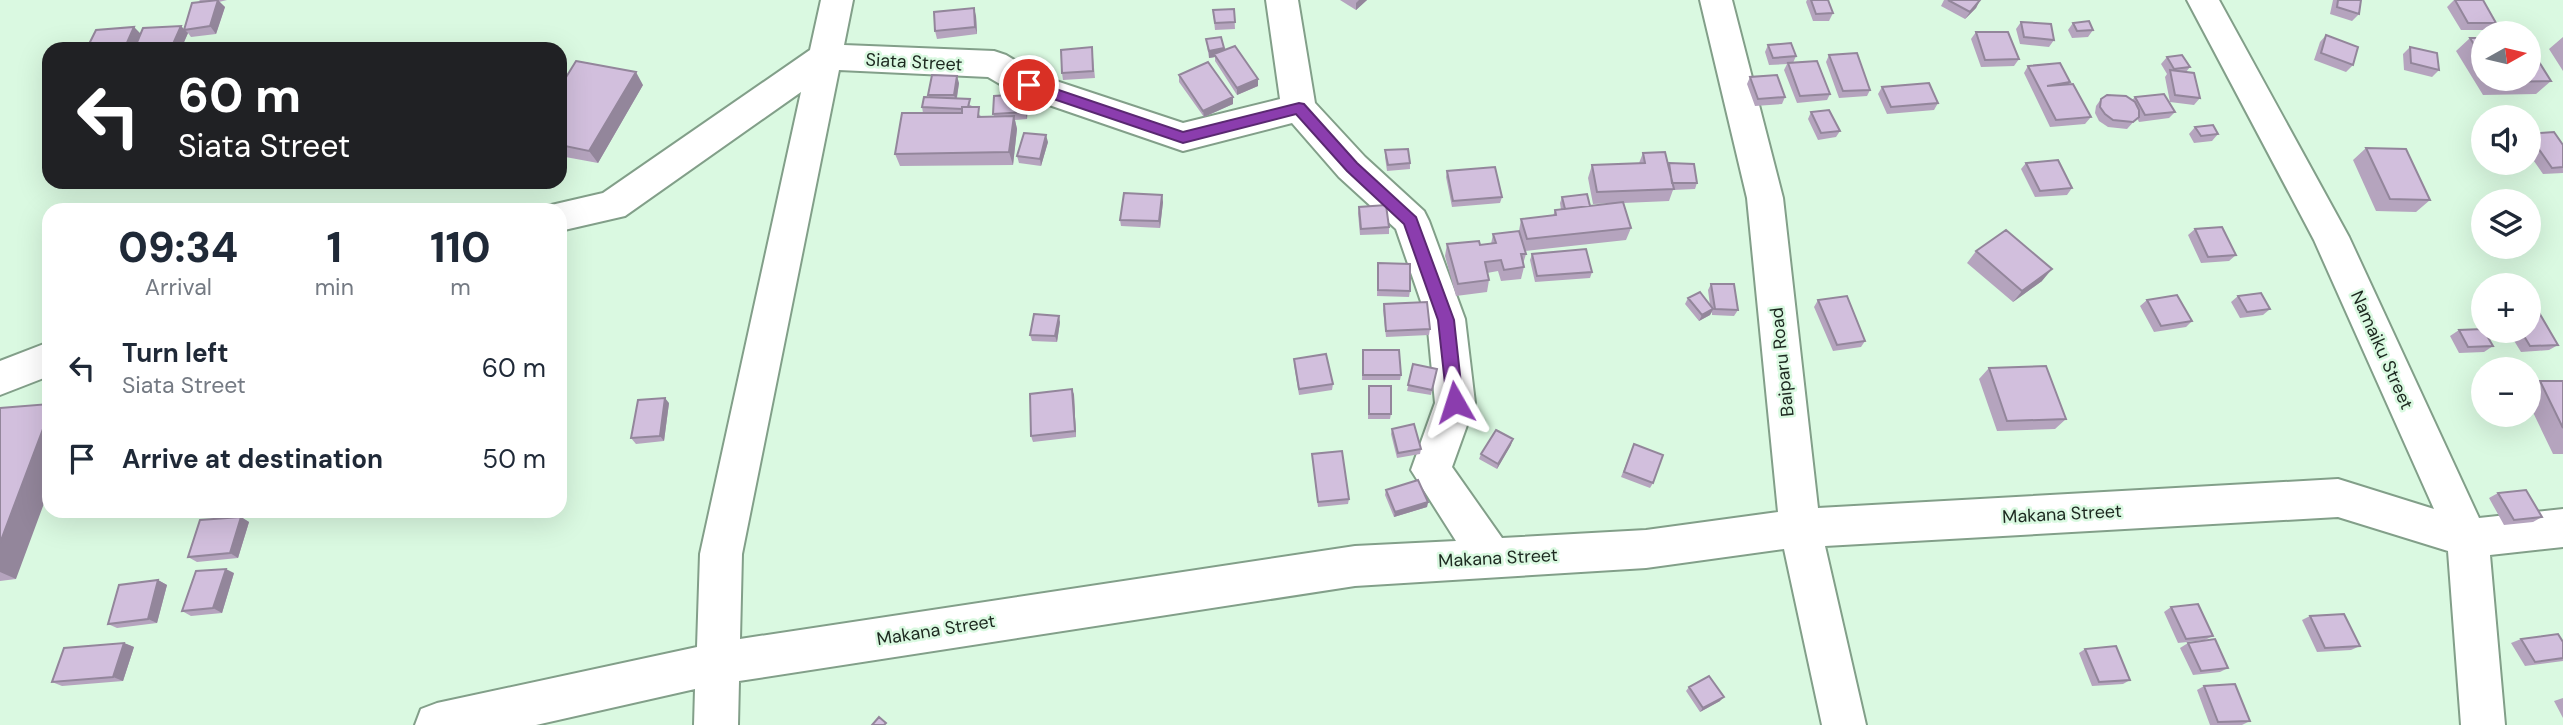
<!DOCTYPE html>
<meta charset="utf-8">
<style>
:root{--surface:#fff;--page:#f6f6f7;--text:#1f2937;--muted:#747a83}
body{margin:0;font-family:"DM Sans",sans-serif;background:var(--page);color:var(--text);height:100vh;display:flex;flex-direction:column;font-size:26px;white-space:nowrap}
*{box-sizing:border-box;margin:0}
p{font-size:23px;color:var(--muted)}
.icon{flex:none;width:38px;height:38px;fill:none;stroke:currentColor;stroke-width:2;stroke-linecap:round;stroke-linejoin:round}
.map{position:relative;flex:1;overflow:hidden}
.sheet{position:absolute;left:42px;top:203px;width:525px;height:315px;display:flex;flex-direction:column;background:var(--surface);border-radius:21px;box-shadow:0 7px 28px #0002}
.sheet>*{flex:none}
.hud{position:absolute;left:42px;top:42px;width:525px;height:147px;border-radius:21px;box-shadow:0 7px 28px #0002;background:#202124;color:#fff;overflow:hidden}
.needle{width:46px;rotate:82deg}
.fabs{position:absolute;left:2471px;top:21px;display:grid;gap:14px}
.fabs a{display:grid;place-items:center;width:70px;height:70px;border-radius:50%;background:var(--surface);box-shadow:0 7px 28px #0002;font-size:35px}
.pin{position:absolute;display:grid;place-items:center;width:60px;height:60px;color:#fff;margin:-30px;border:4px solid #fff;border-radius:50%;box-shadow:0 2px 7px #0007}
.me{position:absolute;width:77px;margin:-38px;rotate:354deg;stroke-linejoin:round;filter:drop-shadow(0 0 5px #0008)}
.turn{display:flex;align-items:center;gap:24px;height:147px;padding:0 21px;font-size:32px}
.turn .icon{width:91px;height:91px;stroke-width:2.5}
.turn b{display:block;font-size:49px;line-height:60px}
.eta{display:flex;justify-content:space-evenly;align-items:center;height:119px;text-align:center}
.eta b{font-size:42px;font-weight:800;line-height:49px}
ul{padding:0;list-style:none}
li{display:flex;align-items:center;gap:21px;height:91px;padding:0 21px}
li div{flex:1}
li b{display:block;font-size:26px}
li em{font-style:normal}
.map>svg:first-child{display:block}
.lines{fill:none;stroke-linecap:round;stroke-linejoin:round}
.minor-casing{stroke:#829f89;stroke-width:4}
.minor{fill:#fff;fill-rule:evenodd}
.wall{fill:#b5a4be}
.shaded-wall{fill:#93869b}
.building{fill:#d2bfdd;stroke:#93869b;stroke-width:2}
.route{fill:#8b3dae;stroke:#5a2871;stroke-width:2}
.labels{text-anchor:middle;dominant-baseline:central;stroke-width:5;stroke-linejoin:round;paint-order:stroke}
.street-label{font-size:18px;fill:#1c281f;stroke:#daf9e1}
</style>
<div class="map">
<svg width="2563" height="725" viewBox="0 0 2563 725">
<rect width="100%" height="100%" fill="#daf9e1"/>
<g class="lines">
<!-- minor casing -->
<g class="minor-casing">
<path id="minor" d="M821,0H853L844,45L994,51L1006,55L1041,76L1183,123L1280,99L1266,0H1298L1315,103L1365,157L1424,211L1429,221L1465,319L1475,403L1452,467L1502,538L1646,530L1778,512L1747,198L1700,0H1732L1783,198L1818,508L2338,479L2434,509L2314,240L2187,0H2219L2349,237L2479,518L2563,509V547L2490,555L2505,725H2461L2448,551L2338,517L1825,546L1866,725H1822L1784,549L1646,568L1355,586L739,681L738,725H694L695,689L536,725H415L421,709L437,703L697,647L700,554L801,92L625,216L560,231V210H545L547,206L603,193L810,50ZM839,70L988,77L1017,94L1183,151L1292,123L1339,177L1396,229L1427,319L1435,403L1411,470L1456,541L1355,546L740,639L742,554Z
M49,342V376L0,395V361Z"/>
</g>
<!-- minor -->
<use href="#minor" class="minor"/>
</g>
<!-- wall -->
<path class="wall" d="M199,0H227L219,2L225,7L216,34L191,37L188,33L181,49H137L135,47V49L87,48L134,27L140,34L181,26L184,30L201,2Z
M1340,0H1367L1356,10Z
M1807,0H1828L1833,13L1829,21H1813L1806,2Z
M1944,0H1980L1976,8L1965,19L1941,6Z
M2333,0H2361L2359,14L2352,21L2330,14Z
M2454,0L2496,23L2489,30H2461L2447,7Z
M1234,9L1235,29L1215,30L1213,10Z
M976,16L977,34L937,39L935,31Z
M2021,22L2054,40L2049,47L2020,44L2016,29Z
M2073,23L2093,30L2088,37L2072,38L2068,30Z
M1976,32L2019,59L2014,66L1981,67L1971,39Z
M2326,35L2353,65L2346,72L2314,60L2320,42Z
M2563,37V71L2549,49Z
M2470,38H2483V79H2529L2551,81L2536,94L2483,95L2456,51Z
M1206,39L1224,48V50L1258,79V86L1237,95L1215,61V57L1209,58Z
M1768,45L1796,56L1793,63L1830,94L1827,100L1797,103L1784,70L1787,64L1769,65L1765,52Z
M1092,47L1095,78L1063,80L1062,73Z
M2410,47L2439,70L2432,77L2404,70L2403,54Z
M1829,55L1870,90L1867,96L1839,98L1826,62Z
M2167,57L2190,67L2186,72L2200,98L2194,105L2170,102L2165,77L2167,74L2161,64Z
M2028,66L2070,82L2069,84L2091,117L2085,124L2050,127L2024,73Z
M1179,75L1233,97V104L1204,117L1179,82Z
M1750,77L1785,97L1782,104L1755,106L1747,84Z
M959,83L957,98L972,106L971,107L982,117L994,116L993,114L1028,101L1027,119L1015,120L1017,129L1013,165L900,166L895,154L923,113L922,107L929,97L928,95Z
M643,85L598,163L560,156V87Z
M1882,87L1938,103L1934,110L1887,114L1878,94Z
M2135,97L2175,112L2169,118L2139,122L2137,118L2127,129L2108,127L2099,121L2095,113L2096,106L2101,99L2132,100Z
M1811,112L1840,131L1836,137L1818,140L1808,119Z
M2195,127L2218,134L2212,141L2194,143L2189,134Z
M2529,134L2563,145V173L2543,174L2529,154Z
M1048,142L1041,166L1019,163L1017,156Z
M2366,148L2430,200L2416,212L2376,211L2353,160Z
M1385,150L1410,163V169L1387,171L1385,157Z
M1643,153L1668,165L1697,183L1695,189L1673,190L1669,201L1623,203L1631,228L1626,240L1525,251L1526,254L1523,264L1524,267L1521,279L1501,281L1498,271L1487,273L1489,280L1487,292L1456,296L1445,256L1447,244L1480,245L1491,244L1493,234L1519,231L1521,219L1553,216L1555,210H1561L1560,203L1562,197L1590,206L1619,203L1593,204L1588,178L1592,165L1639,163Z
M2026,163L2072,188L2067,195L2035,197L2021,169Z
M1447,171L1502,197L1500,203L1452,207L1446,177Z
M1163,202L1160,228L1121,226L1120,220Z
M1359,207L1389,227V234L1360,235L1358,213Z
M2195,229L2236,255L2229,261L2201,263L2188,235Z
M1976,251L2042,281L2013,302L1967,263Z
M1532,254L1592,272L1590,278L1535,282L1530,260Z
M1378,263L1410,291L1409,297L1377,296Z
M1711,284L1738,310L1734,316L1712,315V312L1710,315L1699,321L1685,304L1688,298L1710,305L1708,290Z
M2238,296L2270,309L2263,315L2240,318L2231,302Z
M1818,300L1865,341L1861,347L1833,351L1814,307Z
M2147,300L2192,321L2186,327L2154,332L2140,306Z
M1384,304L1430,329L1429,335L1386,337L1383,310Z
M1060,322L1057,342L1032,341L1030,335Z
M2459,330L2493,346L2484,352L2459,353L2450,336Z
M2508,331H2529L2558,345L2549,350L2521,352Z
M1363,350L1401,375L1400,380H1362Z
M1294,359L1333,384L1332,390L1299,395L1294,364Z
M1413,364L1437,369L1431,395L1407,391Z
M1989,368L2066,419L2055,429L1997,431L1979,379Z
M2540,381H2563V454H2553L2529,404V388Z
M1369,386L1391,414L1390,419H1368Z
M1072,389L1074,395L1076,437L1033,442L1031,436Z
M669,403L664,441L636,444L631,438Z
M0,408L16,579L0,581Z
M1392,429L1421,449L1420,454L1397,458L1391,434Z
M1634,444L1653,483L1650,488L1621,477Z
M1511,445L1497,469L1479,459L1481,454Z
M1312,454L1349,499L1348,504L1318,507Z
M1386,490L1428,502L1427,507L1394,517L1385,495Z
M2498,493L2542,517L2533,522L2504,525L2489,498Z
M241,517L249,522L238,558L197,562L188,557Z
M234,573L222,613L191,616L182,611Z
M158,580L167,585L157,623L117,628L108,624Z
M2171,607L2213,636L2205,640L2178,643L2164,612Z
M2310,616L2360,646L2351,650L2317,652L2302,620Z
M2521,639L2563,642V661L2525,666L2511,643Z
M124,643L134,647L123,681L62,686L52,682Z
M2188,643L2228,668L2220,672L2193,675L2180,648Z
M2085,649L2130,680L2123,684L2092,686L2079,653Z
M2204,686L2250,721L2242,725H2210L2197,690Z
M1689,687L1720,701L1700,712L1686,691Z
M2563,698V718L2554,701Z"/>
<!-- shaded-wall -->
<path class="shaded-wall" d="M218,0L225,7L216,34L210,26Z
M1359,0H1367L1356,10V3Z
M1980,0L1976,8L1965,19L1970,12Z
M974,8L976,16L977,34L975,27Z
M181,26L188,33L181,49H178L173,44Z
M134,27L141,34L135,49H130L126,45Z
M1224,48V55L1214,54L1215,57L1209,58V51Z
M636,72L643,85L598,163L589,151Z
M957,76L959,83L956,102L954,95Z
M1258,79V86L1237,95V88Z
M1026,94L1028,101L1027,119L1025,112Z
M1233,97V104L1204,117L1203,111Z
M1014,116L1017,129L1013,165L1009,152Z
M1046,135L1048,142L1041,166L1040,159Z
M1162,195L1163,202L1160,228L1159,221Z
M2052,269L2042,281L2013,302L2022,291Z
M1713,309L1710,315L1699,321L1702,315Z
M1059,316L1060,322L1057,342L1055,336Z
M1072,389L1074,395L1076,437L1075,431Z
M665,398L669,403L664,441L660,436Z
M49,413V490L16,579L0,572V543Z
M1513,439L1511,445L1497,469L1498,464Z
M1428,502L1427,507L1394,517L1395,512Z
M136,511H167L166,512L134,518L125,513Z
M241,517L249,522L238,558L230,553Z
M226,569L234,573L222,613L213,608Z
M158,580L167,585L157,623L148,619Z
M124,643L134,647L123,681L113,677Z
M1724,697L1720,701L1700,712L1703,708Z"/>
<!-- building -->
<path class="building" d="M218,0L210,26L184,30L192,3Z
M1811,0H1828L1833,13L1816,14Z
M1948,0H1980L1970,12Z
M2338,0H2361L2359,14L2337,7Z
M2455,0H2483L2496,23H2468Z
M974,8L975,27L935,31L934,12Z
M1234,9L1235,22L1215,23L1213,10Z
M2089,21L2093,30L2077,31L2073,23Z
M2021,22L2051,24L2054,40L2024,37Z
M181,26L173,44L135,47L143,28Z
M134,27L126,45L87,48L96,30Z
M1976,32H2008L2019,59L1985,60Z
M2326,35L2358,47L2353,65L2321,53Z
M1221,37L1224,48L1209,51L1206,39Z
M2470,38H2483V59Z
M1791,43L1796,56L1773,58L1768,45Z
M1235,46L1258,79L1237,88L1214,54Z
M2529,46L2551,81L2498,82L2495,79H2529Z
M1092,47L1093,71L1062,73L1061,50Z
M2410,47L2437,53L2439,70L2411,63Z
M1857,53L1870,90L1843,91L1829,55Z
M2182,55L2190,67L2174,69L2167,57Z
M576,61L636,72L589,151L560,145V87Z
M1817,61L1830,94L1800,96L1788,63Z
M1208,62L1233,97L1203,111L1179,75Z
M2060,63L2070,82L2047,86L2073,84L2091,117L2056,120L2028,66Z
M2170,70L2194,73L2200,98L2175,95Z
M932,75L957,76L954,95H928Z
M1777,75L1785,97L1758,99L1750,77Z
M1929,83L1938,103L1891,107L1882,87Z
M1026,94L1025,112L993,114L994,96Z
M2164,94L2175,112L2145,115L2135,97Z
M2107,95L2126,96L2135,102L2139,110V117L2133,122L2113,120L2105,114L2100,107L2101,99Z
M924,97L970,99L968,107H962V109L922,107Z
M962,107H979L978,117L1014,116L1009,152L895,154L902,113H962Z
M1829,110L1840,131L1821,133L1811,112Z
M2213,125L2218,134L2201,136L2195,127Z
M2554,132L2563,145V167L2552,168L2529,135V134Z
M1024,133L1046,135L1040,159L1017,156Z
M2366,148L2406,149L2430,200L2390,199Z
M1408,149L1410,163L1388,165L1385,150Z
M1665,152L1674,189L1597,192L1592,165L1645,163L1643,153Z
M2058,160L2072,188L2040,191L2026,163Z
M1669,163L1694,164L1697,183H1672Z
M1495,167L1502,197L1453,201L1447,171Z
M1124,193L1162,195L1159,221L1120,220Z
M1587,194L1590,206L1565,209L1562,197Z
M1623,202L1631,228L1527,239L1521,219L1556,215L1555,210Z
M1386,205L1389,227L1361,229L1359,207Z
M2222,227L2236,255L2208,257L2195,229Z
M2006,230L2052,269L2022,291L1976,251Z
M1519,231L1526,254H1521L1524,267L1504,270L1501,260L1485,262L1489,280L1458,284L1447,244L1479,241L1480,245L1496,243L1493,234Z
M1586,249L1592,272L1537,276L1532,254Z
M1378,263L1410,264V291L1378,290Z
M1711,284H1734L1738,310L1715,309Z
M1700,292L1713,309L1702,315L1688,298Z
M2261,293L2270,309L2247,312L2238,296Z
M2177,295L2192,321L2161,326L2147,300Z
M1847,296L1865,341L1837,345L1818,300Z
M1427,302L1430,329L1386,331L1384,304Z
M2529,304H2534L2558,345L2530,346L2521,331H2529Z
M1034,314L1059,316L1055,336L1030,335Z
M2483,329L2493,346L2468,347L2459,330Z
M1363,350H1399L1401,375H1363Z
M1326,354L1333,384L1299,389L1294,359Z
M1413,364L1437,369L1432,390L1408,385Z
M2046,366L2066,419L2007,421L1989,368Z
M2540,381H2563V428Z
M1369,386H1391V414H1369Z
M1072,389L1075,431L1031,436L1030,394Z
M665,398L660,436L631,438L638,400Z
M49,404V413L0,543V408Z
M1414,424L1421,449L1398,453L1392,429Z
M1496,430L1513,439L1498,464L1481,454Z
M1634,444L1663,455L1653,483L1624,472Z
M1342,451L1349,499L1318,502L1312,454Z
M1418,480L1428,502L1395,512L1386,490Z
M2526,490L2542,517L2514,520L2498,493Z
M241,517L230,553L188,557L200,520Z
M226,569L213,608L182,611L196,571Z
M158,580L148,619L108,624L119,585Z
M2198,604L2213,636L2186,639L2171,607Z
M2344,614L2360,646L2325,648L2310,616Z
M2558,634L2563,642V658L2535,662L2521,639Z
M2215,639L2228,668L2201,671L2188,643Z
M124,643L113,677L52,682L64,648Z
M2116,646L2130,680L2099,682L2085,649Z
M1709,676L1724,697L1703,708L1689,687Z
M2235,684L2250,721L2218,722L2204,686Z
M879,717L886,723L884,725H872Z"/>
<!-- route -->
<path class="route" d="M1029,80L1183,132L1299,103L1304,104L1357,163L1416,217L1454,320L1463,402L1460,408L1455,410L1449,408L1447,402L1438,320L1404,224L1347,171L1296,114L1183,143L1024,89V81Z"/>
<g class="labels">
<!-- street labels -->
<g class="street-label">
<text transform="translate(914 62) rotate(3)">Siata Street</text>
<text transform="translate(2382 350) rotate(66)">Namaiku Street</text>
<text transform="translate(1782 362) rotate(-96)">Baiparu Road</text>
<text transform="translate(2062 514) rotate(-3)">Makana Street</text>
<text transform="translate(1498 558) rotate(-3)">Makana Street</text>
<text transform="translate(936 630) rotate(-9)">Makana Street</text>
</g>
</g>
</svg>
<div class="fabs">
<a><svg class="needle" viewBox="-14 -14 28 28"><path d="M0-13l5 13h-10z" fill="#e53935"/><path d="M0 13l5-13h-10z" fill="#747a83"/></svg></a>
<a><svg class="icon" aria-label="sound" viewBox="0 0 24 24"><path d="M4 9h4l5-4v14l-5-4H4zM17 9q2 3 0 6"/></svg></a>
<a><svg class="icon" aria-label="layers" viewBox="0 0 24 24"><path d="M12 4l9 5-9 5-9-5zM3 14l9 5 9-5"/></svg></a>
<a>+</a>
<a>−</a>
</div>
<div class="pin" style="left:1029px;top:85px;background:#d93025"><svg class="icon" aria-label="arrive" viewBox="0 0 24 24"><path d="M6 21V4h12l-3 4 3 4H6"/></svg></div>
<svg class="me" style="left:1455px;top:402px" viewBox="-20 -20 40 40"><path d="M0-17L14 15 0 8-14 15z" fill="#8b3dae" stroke="#fff" stroke-width="4"/></svg>
<div class="hud">
<div class="turn"><svg class="icon" aria-label="left" viewBox="0 0 24 24"><path d="M17 20v-9H6M10 6l-5 5 5 5"/></svg><div><b>60 m</b>Siata Street</div></div>
</div>
<section class="sheet">
<div class="eta">
<div><b>09:34</b><p>Arrival</p></div>
<div><b>1</b><p>min</p></div>
<div><b>110</b><p>m</p></div>
</div>
<ul>
<li><svg class="icon" aria-label="left" viewBox="0 0 24 24"><path d="M17 20v-9H6M10 6l-5 5 5 5"/></svg><div><b>Turn left</b><p>Siata Street</p></div><em>60 m</em></li>
<li><svg class="icon" aria-label="arrive" viewBox="0 0 24 24"><path d="M6 21V4h12l-3 4 3 4H6"/></svg><div><b>Arrive at destination</b></div><em>50 m</em></li>
</ul>
</section>
</div>
